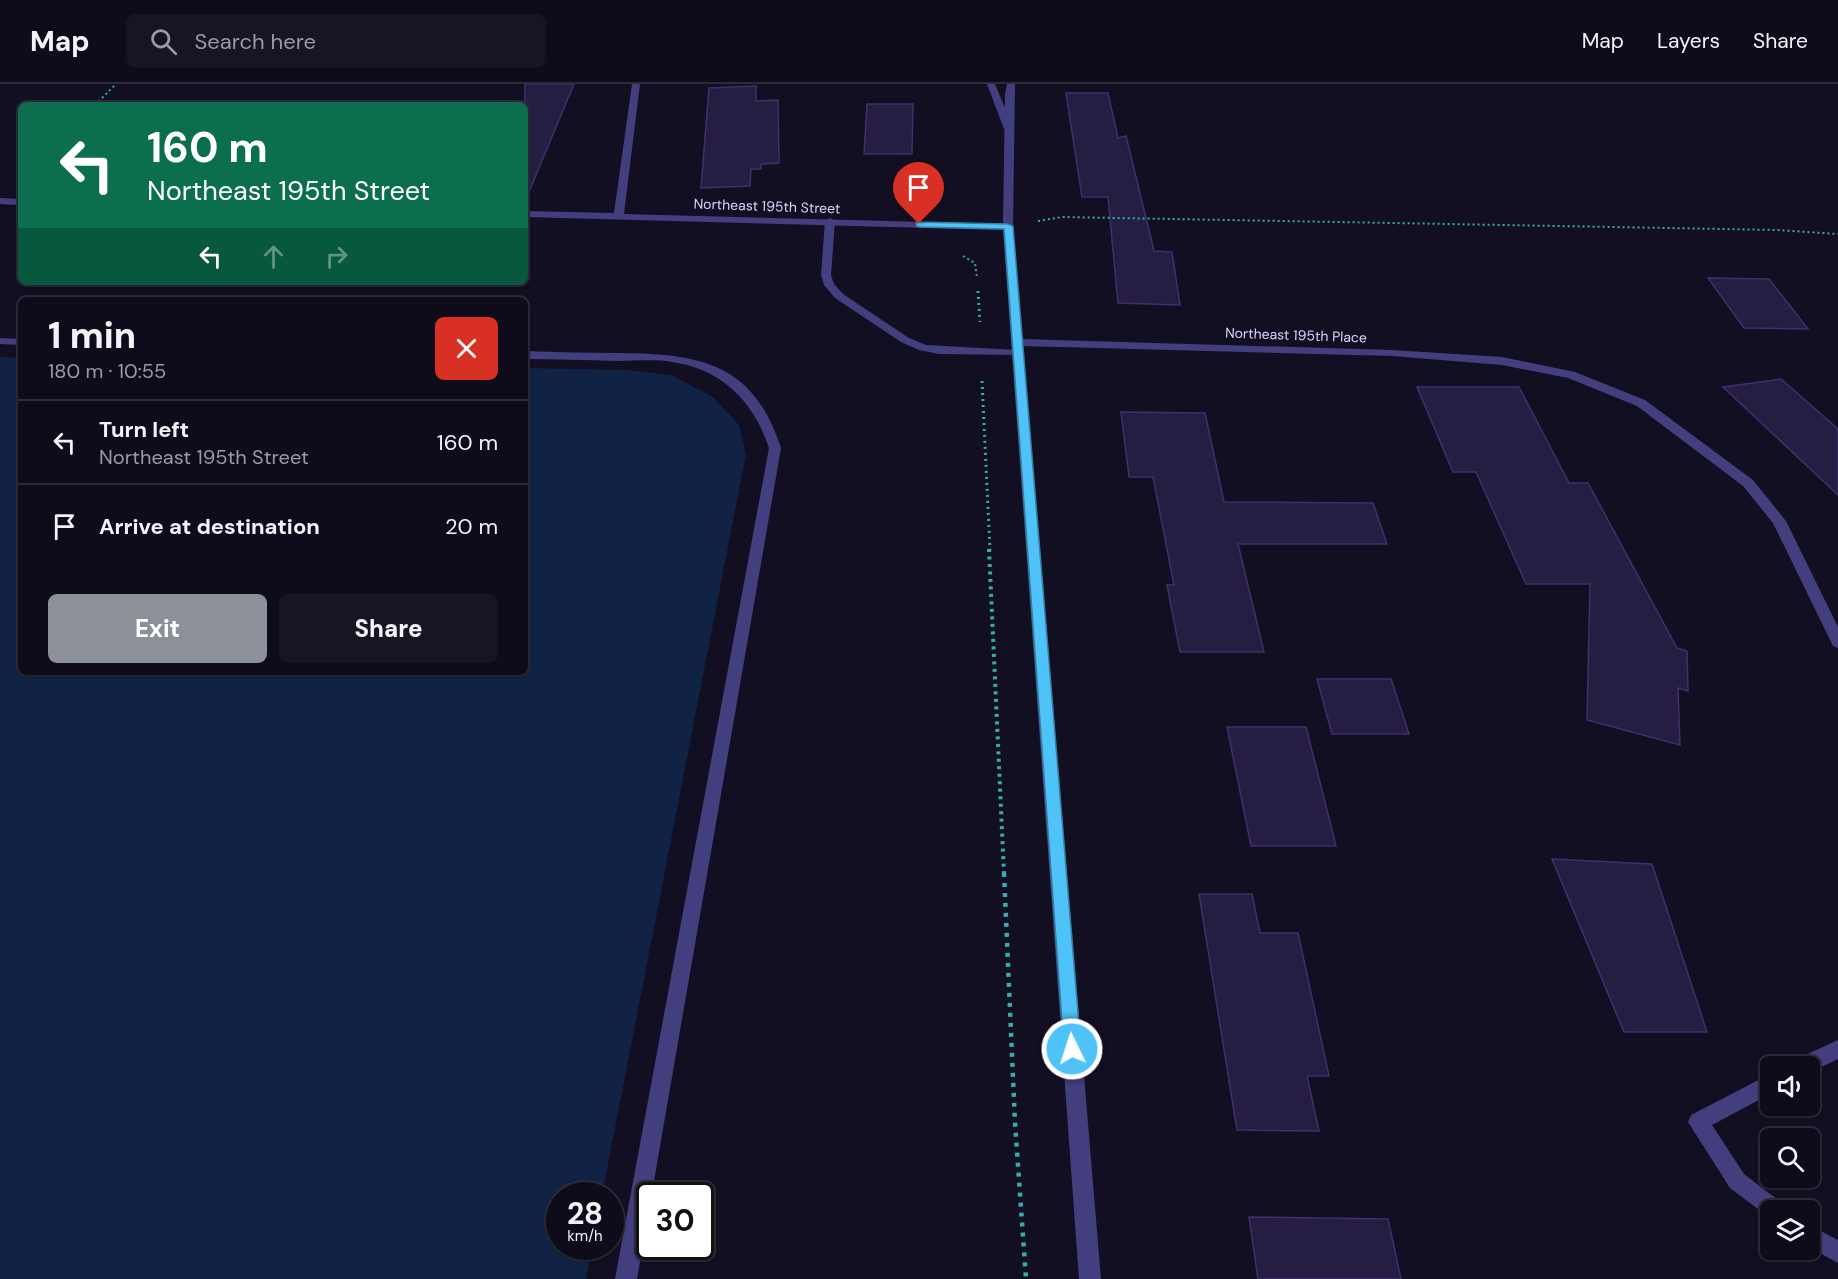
<!DOCTYPE html>
<meta charset="utf-8">
<style>
:root{--surface:#0e0b1a;--page:#171423;--text:#f1f3f6;--muted:#9b9ba2;--line:#2e2b39;--accent:#8c9099}
body{margin:0;font-family:"DM Sans",sans-serif;background:var(--page);color:var(--text);height:100vh;display:flex;flex-direction:column;font-size:22px;white-space:nowrap}
*{box-sizing:border-box;margin:0}
p{font-size:20px;color:var(--muted)}
.icon{flex:none;width:33px;height:33px;fill:none;stroke:currentColor;stroke-width:2;stroke-linecap:round;stroke-linejoin:round}
.map{position:relative;flex:1;overflow:hidden}
.details{position:absolute;left:18px;top:213px;width:510px;height:378px;display:flex;flex-direction:column;background:var(--surface);border-radius:9px;box-shadow:0 2px 4px #0004,0 0 0 2px var(--line)}
.details>*{flex:none}
.top-card{position:absolute;left:18px;top:18px;width:510px;height:183px;border-radius:9px;box-shadow:0 2px 4px #0004,0 0 0 2px var(--line);background:#0b6e4f;color:#fff;overflow:hidden}
.tools{position:absolute;left:1760px;top:972px;display:grid;gap:12px}
.tools a{display:grid;place-items:center;width:60px;height:60px;border-radius:9px;background:var(--surface);box-shadow:0 2px 4px #0004,0 0 0 2px var(--line);font-size:30px}
.speed{position:absolute;left:546px;top:1098px;display:flex;gap:12px;font-size:30px;font-weight:700;text-align:center}
.speed>*{display:grid;place-content:center;width:78px;height:78px;border-radius:50%;background:var(--surface);box-shadow:0 2px 4px #0004,0 0 0 2px var(--line);line-height:1}
.speed small{font-size:15px;font-weight:400}
.speed .limit{border:3px solid #111;border-radius:9px;background:#fff;color:#111}
.pin{position:absolute;display:grid;place-items:center;width:51px;height:51px;color:#fff;margin:-62px -26px;border-radius:50% 50% 50% 0;rotate:-45deg;box-shadow:0 0 6px #0007}
.pin .icon{rotate:45deg}
.me{position:absolute;width:66px;margin:-33px;rotate:356deg;stroke-linejoin:round;filter:drop-shadow(0 0 4px #0008)}
.turn{display:flex;align-items:center;gap:21px;height:126px;padding:0 30px;font-size:27px}
.turn .icon{width:78px;height:78px;stroke-width:2.5}
.turn b{display:block;font-size:42px;line-height:51px}
.lanes{display:flex;align-items:center;height:57px;padding:0 30px;background:#0003;justify-content:center;gap:30px;direction:ltr}
.lanes .off{opacity:.35}
.round{display:grid;place-items:center;flex:none;width:63px;height:63px;border-radius:9px;background:var(--page)}
.head{display:flex;align-items:center;justify-content:space-between;height:102px;padding:0 30px}
h1{font-size:36px;font-weight:800;line-height:45px}
.primary-button{display:flex;gap:12px;margin-top:auto;padding:12px 30px}
.primary-button a{flex:1;height:69px;border-radius:9px;background:var(--accent);color:#fff;font-size:24px;font-weight:800;line-height:69px;text-align:center}
.primary-button a+a{background:var(--page);color:var(--text)}
ul{padding:0;list-style:none}
li{display:flex;align-items:center;gap:18px;height:84px;padding:0 30px;border-top:2px solid var(--line)}
li div{flex:1}
li b{display:block;font-size:22px}
li em{font-style:normal}
header{display:flex;align-items:center;gap:36px;box-sizing:border-box;height:84px;padding:0 30px;background:var(--surface);border-bottom:2px solid var(--line)}
header strong{font-size:28px}
nav{display:flex;gap:33px;margin-inline-start:auto;font-size:21px}
.search{width:420px;height:54px;background:var(--page);display:flex;align-items:center;gap:15px;box-sizing:border-box;padding:0 21px;border-radius:9px;color:var(--muted);font-size:22px}
.map>svg:first-child{display:block}
.water{fill:#112345}
.building{fill:#261d42;stroke:#3f306c;stroke-width:1.5}
.lines{fill:none;stroke-linecap:round;stroke-linejoin:round}
.path-far3{stroke:#37adaa;stroke-width:2;stroke-dasharray:2 3;stroke-linecap:butt}
.path-far2{stroke:#37adaa;stroke-width:3;stroke-dasharray:2 4;stroke-linecap:butt}
.path-far1{stroke:#37adaa;stroke-width:4;stroke-dasharray:3 4.5;stroke-linecap:butt}
.path{stroke:#37adaa;stroke-width:4.5;stroke-dasharray:4 6;stroke-linecap:butt}
.lane{fill:#433e7e;fill-rule:evenodd}
.street{fill:#433e7e;fill-rule:evenodd}
.route{fill:#4fc3f7;stroke:#337fa1;stroke-width:1.5}
.labels{text-anchor:middle;dominant-baseline:central;stroke-width:4.5;stroke-linejoin:round;paint-order:stroke}
.far-street-label{font-size:14px;fill:#dad4fc;stroke:#130f22}
</style>
<header>
<strong>Map</strong>
<div class="search"><svg class="icon" aria-label="search" viewBox="0 0 24 24"><circle cx="10" cy="10" r="6"/><path d="M15 15l6 6"/></svg>Search here</div>
<nav><a>Map</a><a>Layers</a><a>Share</a></nav>
</header>
<div class="map">
<svg width="1838" height="1195" viewBox="0 0 1838 1195">
<rect width="100%" height="100%" fill="#130f22"/>
<!-- water -->
<path class="water" d="M0,273L21,274V588H525V284L626,286L671,291L713,313L739,341L746,370L602,1111L560,1112V1162L592,1163L586,1195H0Z"/>
<!-- building -->
<path class="building" d="M525,0H574L526,115H525Z
M756,2V17L778,16L779,79L761,80V85H751L750,102L701,104L709,4Z
M1066,9H1108L1118,54L1126,52L1154,167L1172,168L1180,221L1118,219L1108,113H1082Z
M867,20H913L912,70H864Z
M1708,194L1769,195L1808,245L1744,244Z
M1781,295L1838,345V411L1723,303Z
M1417,303H1519L1569,399H1588L1677,564L1687,567L1688,607L1678,604L1680,661L1587,636L1590,500H1526L1476,388H1453Z
M1121,328L1205,329L1224,418L1373,419L1387,460H1238L1264,568H1180L1167,501H1174L1153,393H1129Z
M1317,595H1391L1409,650H1332Z
M1227,643H1306L1336,762H1251Z
M1552,775L1652,780L1707,948H1624Z
M1199,810H1252L1260,849H1298L1329,992H1307L1319,1047L1237,1046Z
M1249,1133L1388,1135L1401,1195H1258Z"/>
<g class="lines">
<!-- path-far3 -->
<path class="path-far3" d="M95,21L116,0
M1038,137L1062,133L1777,146L1838,150
M963,172L975,179L977,194"/>
<!-- path-far2 -->
<path class="path-far2" d="M978,207L980,238
M982,297L990,466"/>
<!-- path-far1 -->
<path class="path-far1" d="M989,465L1004,790"/>
<!-- path -->
<path class="path" d="M1004,789L1015,1039L1026,1195"/>
<!-- lane -->
<path class="lane" d="M987,0H995L1014,45L1012,47L1004,45Z
M830,134L835,137L831,191L834,200L843,210L909,254L926,261L1019,266L1025,269L1023,271L939,270L919,266L901,258L835,214L824,201L821,191L825,137Z
M0,254L21,255V261L0,260Z
M525,267C556,268 587,269 617,269C698,270 753,277 781,364L637,1195H615L769,364C754,318 722,285 672,278C654,275 635,277 617,277C586,276 556,275 525,275Z
M1838,956V975L1809,989V982H1795L1797,975Z
M1770,990V1010L1712,1041L1744,1090L1782,1119L1785,1126H1770V1134L1730,1104L1688,1038L1691,1031Z
M1809,1141L1838,1156V1179L1809,1163Z"/>
<!-- street -->
<path class="street" d="M632,0H640L624,130L1003,140L1005,10L1007,0H1015L1013,143L1022,255L1392,266L1502,273L1575,288L1645,316L1753,396L1786,437L1838,543V564L1833,562L1831,558L1773,439L1743,402L1637,322L1568,294L1502,281L1392,272L1023,262L1101,1195H1079L1003,146L525,133V127L614,129Z
M0,114L21,115V121L0,120Z"/>
</g>
<!-- route -->
<path class="route" d="M916,138L1008,140L1013,142L1081,965L1078,971L1072,974L1066,971L1064,965L1004,145L919,143L916,142Z"/>
<g class="labels">
<!-- far-street labels -->
<g class="far-street-label">
<text transform="translate(767 122) rotate(2)">Northeast 195th Street</text>
<text transform="translate(1296 251) rotate(2)">Northeast 195th Place</text>
</g>
</g>
</svg>
<div class="tools">
<a><svg class="icon" aria-label="sound" viewBox="0 0 24 24"><path d="M4 9h4l5-4v14l-5-4H4zM17 9q2 3 0 6"/></svg></a>
<a><svg class="icon" aria-label="search" viewBox="0 0 24 24"><circle cx="10" cy="10" r="6"/><path d="M15 15l6 6"/></svg></a>
<a><svg class="icon" aria-label="layers" viewBox="0 0 24 24"><path d="M12 4l9 5-9 5-9-5zM3 14l9 5 9-5"/></svg></a>
</div>
<div class="speed"><div>28<small>km/h</small></div><div class="limit">30</div></div>
<div class="pin" style="left:919px;top:140px;background:#d93025"><svg class="icon" aria-label="arrive" viewBox="0 0 24 24"><path d="M6 21V4h12l-3 4 3 4H6"/></svg></div>
<svg class="me" style="left:1072px;top:965px" viewBox="-20 -20 40 40"><circle r="17" fill="#4fc3f7" stroke="#fff" stroke-width="3"/><path d="M0-11L8 9 0 5-8 9z" fill="#fff"/></svg>
<div class="top-card">
<div class="turn"><svg class="icon" aria-label="left" viewBox="0 0 24 24"><path d="M17 20v-9H6M10 6l-5 5 5 5"/></svg><div><b>160 m</b>Northeast 195th Street</div></div>
<div class="lanes"><svg class="icon" aria-label="left" viewBox="0 0 24 24"><path d="M17 20v-9H6M10 6l-5 5 5 5"/></svg><svg class="icon off" aria-label="ahead" viewBox="0 0 24 24"><path d="M12 20V5M6 11l6-6 6 6"/></svg><svg class="icon off" aria-label="right" viewBox="0 0 24 24"><path d="M7 20v-9h11M14 6l5 5-5 5"/></svg></div>
</div>
<section class="details">
<div class="head"><div><h1>1 min</h1><p>180 m · 10:55</p></div><a class="round" style="background:#d93025;color:#fff"><svg class="icon" aria-label="close" viewBox="0 0 24 24"><path d="M6 6l12 12M18 6L6 18"/></svg></a></div>
<ul>
<li><svg class="icon" aria-label="left" viewBox="0 0 24 24"><path d="M17 20v-9H6M10 6l-5 5 5 5"/></svg><div><b>Turn left</b><p>Northeast 195th Street</p></div><em>160 m</em></li>
<li><svg class="icon" aria-label="arrive" viewBox="0 0 24 24"><path d="M6 21V4h12l-3 4 3 4H6"/></svg><div><b>Arrive at destination</b></div><em>20 m</em></li>
</ul>
<div class="primary-button"><a>Exit</a><a>Share</a></div>
</section>
</div>
